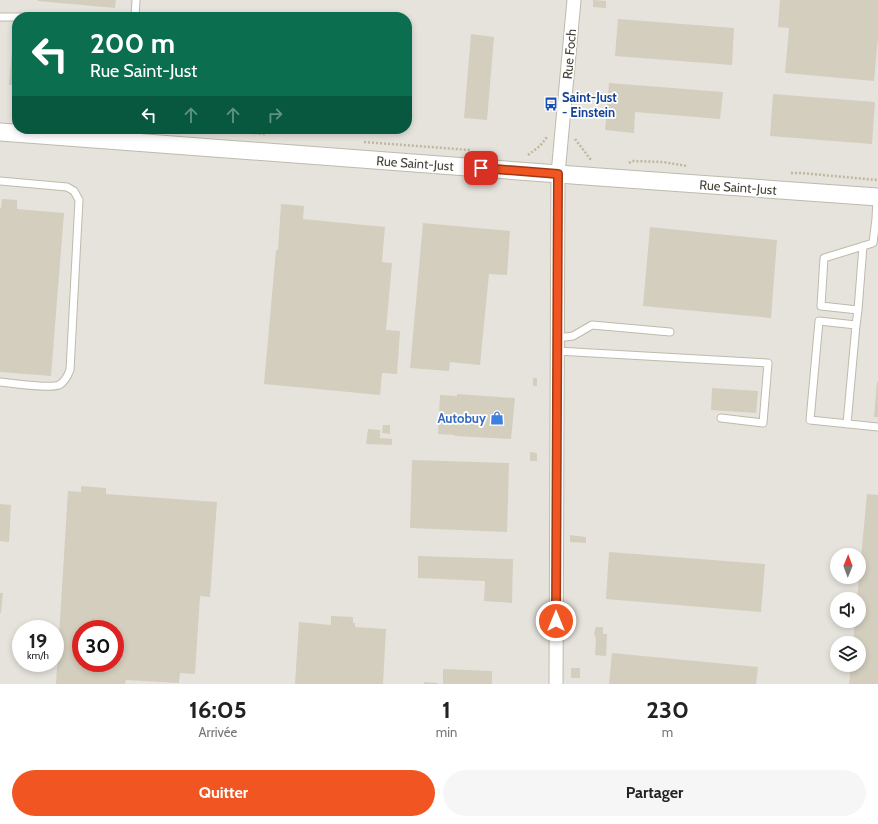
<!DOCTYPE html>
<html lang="fr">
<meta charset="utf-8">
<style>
:root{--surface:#fff;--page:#f6f6f6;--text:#222;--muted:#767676;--accent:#f15622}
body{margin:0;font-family:Cabin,sans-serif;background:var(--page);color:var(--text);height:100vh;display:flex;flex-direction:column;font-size:15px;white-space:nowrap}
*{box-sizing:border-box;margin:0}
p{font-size:13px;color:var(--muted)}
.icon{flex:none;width:22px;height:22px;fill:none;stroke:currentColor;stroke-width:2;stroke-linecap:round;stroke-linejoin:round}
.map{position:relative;height:684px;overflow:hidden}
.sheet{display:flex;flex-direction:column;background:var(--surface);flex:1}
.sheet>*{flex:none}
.top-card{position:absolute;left:12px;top:12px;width:400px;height:122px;border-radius:16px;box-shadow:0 2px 6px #0003;background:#0b6e4f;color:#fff;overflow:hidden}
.needle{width:26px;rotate:1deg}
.tools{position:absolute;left:830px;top:548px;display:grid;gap:8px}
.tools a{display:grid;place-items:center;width:36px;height:36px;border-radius:50%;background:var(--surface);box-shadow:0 2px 6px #0003;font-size:20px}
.speed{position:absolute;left:12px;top:620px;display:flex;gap:8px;font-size:20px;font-weight:700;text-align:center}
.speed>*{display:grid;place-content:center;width:52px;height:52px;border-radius:50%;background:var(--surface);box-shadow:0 2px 6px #0003;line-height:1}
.speed small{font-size:10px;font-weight:400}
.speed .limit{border:6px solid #d22;background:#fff;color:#111}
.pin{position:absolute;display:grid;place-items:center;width:34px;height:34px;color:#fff;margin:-17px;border-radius:8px;box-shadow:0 2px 6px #0006}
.me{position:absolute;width:44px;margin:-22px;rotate:0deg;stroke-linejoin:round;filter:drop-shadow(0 0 3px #0008)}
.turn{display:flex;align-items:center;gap:14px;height:84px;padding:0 12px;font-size:18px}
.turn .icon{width:52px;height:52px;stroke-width:2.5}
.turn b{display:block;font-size:28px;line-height:34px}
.lanes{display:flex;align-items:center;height:38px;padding:0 12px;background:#0003;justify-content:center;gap:20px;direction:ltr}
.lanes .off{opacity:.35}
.eta{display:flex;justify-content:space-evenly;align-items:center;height:68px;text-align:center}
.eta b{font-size:24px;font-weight:800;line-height:28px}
.cta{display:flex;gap:8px;margin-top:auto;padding:8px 12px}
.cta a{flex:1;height:46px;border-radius:24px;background:var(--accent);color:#fff;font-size:16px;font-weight:800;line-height:46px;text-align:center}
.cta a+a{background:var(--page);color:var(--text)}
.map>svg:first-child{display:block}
.industrial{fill:#e6e3dd;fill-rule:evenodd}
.building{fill:#d4cebe;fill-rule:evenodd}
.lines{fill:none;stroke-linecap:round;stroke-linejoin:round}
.service-casing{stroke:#bebaab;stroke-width:9}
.minor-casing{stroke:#bebaab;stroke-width:15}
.tertiary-casing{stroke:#bebaab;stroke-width:19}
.path{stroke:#c0b79d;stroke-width:2.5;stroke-dasharray:2 2;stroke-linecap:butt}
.service{stroke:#fff;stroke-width:7}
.minor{stroke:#fff;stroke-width:13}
.tertiary{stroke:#fff;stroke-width:17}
.route-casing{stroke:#9d3816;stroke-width:10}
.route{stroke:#f15622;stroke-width:7}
.labels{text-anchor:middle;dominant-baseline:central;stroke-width:3.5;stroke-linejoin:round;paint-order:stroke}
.street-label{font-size:13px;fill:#464237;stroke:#fff}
.transit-label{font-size:13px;font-weight:bold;fill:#164399;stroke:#fff;text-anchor:start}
.shop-label{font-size:13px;font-weight:bold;fill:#366cbe;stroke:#fff;text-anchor:end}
</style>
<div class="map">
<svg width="878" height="684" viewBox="0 0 878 684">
<rect width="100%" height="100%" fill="#f3f1e8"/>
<!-- industrial -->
<path class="industrial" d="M0,0H878V684H0ZM17,17H407V129H17ZM837,555H859V577H837ZM837,599H859V621H837ZM21,629H55V663H21ZM81,629H115V663H81ZM837,643H859V665H837Z"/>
<!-- building -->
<path class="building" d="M38,0H116L115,8L38,1Z
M593,0L606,1V8L593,7Z
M780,0H878V38L874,81L785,73L789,28L778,27Z
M618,19L734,28L732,65L615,56Z
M471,34L494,37L487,120L464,118Z
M12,51H17V85H9Z
M609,83L723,92L720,119L635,112L634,133L605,130Z
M773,94L875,102L872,144L770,136Z
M550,100H553V109L549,108Z
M2,199L17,200V209L64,213L51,376L0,372V208H1Z
M281,204L304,206L303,219L385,227L382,262L392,263L386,330L400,331L397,374L382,373L380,395L264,384L276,250H278Z
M423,223L510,231L507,275L489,274L480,365L450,362L449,371L410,368Z
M650,227L777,240L771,318L643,306Z
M533,378H537V386H533Z
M877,382H878V417H874Z
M712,388L758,391L756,413L711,410Z
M457,394L515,398L511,439L454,436L455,435L438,434L440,395L457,396Z
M383,425H390V434L382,433Z
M368,429L380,430V438L392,439V445L366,444Z
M530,452L537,453V461H530Z
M412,460L509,463L507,532L410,528Z
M81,486L106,488V494L217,502L210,597L200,596L195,674L180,673L179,683L126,680L125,684H56L68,491L81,492ZM81,629H115V663H81Z
M867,494L878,495V684H849L851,665H859V643H853L855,621H859V599H857Z
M0,504L11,505L9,542L0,541Z
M570,535L586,537V543L570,542Z
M609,552L765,564L761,612L606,599Z
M418,556L513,559L512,603L484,601L485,581L418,578Z
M0,593H3L1,613H0Z
M331,616L353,617V623H355V627L386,629L383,684H295L299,622L331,625Z
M596,627H603V634H607L606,656L595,655L596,639L594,633Z
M612,653L758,667L756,684H609Z
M571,668H580V678H571Z
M443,669L492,671V684H443Z
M424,682L438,683V684H424Z"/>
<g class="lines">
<!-- service casing -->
<g class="service-casing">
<path id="service" d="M0,17H28
M135,17L136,0
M0,181L67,187L74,191L79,200L70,370C68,375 65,382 59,385C49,389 13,383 0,382
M863,246L858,310L821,306L824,258L873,243L876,219L877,197
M858,310L856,325L819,321L810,420L878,427
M557,338L573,336L592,325L670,332
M557,351L768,363L763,423L721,418
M847,424L856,325"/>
</g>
<!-- minor casing -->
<g class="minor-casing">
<path id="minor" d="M556,684L558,174L574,0"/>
</g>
<!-- tertiary casing -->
<g class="tertiary-casing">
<path id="tertiary" d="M0,132L599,177L878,197"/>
</g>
<!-- path -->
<path class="path" d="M207,129L266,134
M575,139L591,160
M364,142L470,150
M528,155L540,146L547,137
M629,163L632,161L663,162L687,166
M791,173H801L877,180"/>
<!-- service -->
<use href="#service" class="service"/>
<!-- minor -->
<use href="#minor" class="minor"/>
<!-- tertiary -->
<use href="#tertiary" class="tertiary"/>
</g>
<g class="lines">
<!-- route casing -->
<g class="route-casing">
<path id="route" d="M481,168L558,174L556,621"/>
</g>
<!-- route -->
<use href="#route" class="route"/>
</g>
<!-- icons -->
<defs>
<g id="bus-bare" transform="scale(1.08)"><path d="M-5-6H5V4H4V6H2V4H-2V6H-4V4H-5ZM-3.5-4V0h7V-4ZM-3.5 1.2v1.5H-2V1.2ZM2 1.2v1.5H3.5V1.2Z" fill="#1a4fb4" stroke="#fff" stroke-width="2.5" paint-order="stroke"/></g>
<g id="shop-bare" transform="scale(1.08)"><path d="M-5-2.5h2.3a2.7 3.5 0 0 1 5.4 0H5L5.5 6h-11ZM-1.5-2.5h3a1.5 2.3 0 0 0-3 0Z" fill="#3f7fe0" stroke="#fff" stroke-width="2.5" paint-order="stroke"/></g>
</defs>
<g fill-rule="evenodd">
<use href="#bus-bare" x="551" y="104"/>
<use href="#shop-bare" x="497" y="418"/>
</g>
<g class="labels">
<!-- street labels -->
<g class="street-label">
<text transform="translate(569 54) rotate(-85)">Rue Foch</text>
<text transform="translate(415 163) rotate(4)">Rue Saint-Just</text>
<text transform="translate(738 187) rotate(4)">Rue Saint-Just</text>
</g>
<!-- transit labels -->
<g class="transit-label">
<text x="562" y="97">Saint-Just<tspan x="562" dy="15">- Einstein</tspan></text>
</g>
<!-- shop labels -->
<g class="shop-label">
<text x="486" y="418">Autobuy</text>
</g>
</g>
</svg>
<div class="tools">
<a><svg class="needle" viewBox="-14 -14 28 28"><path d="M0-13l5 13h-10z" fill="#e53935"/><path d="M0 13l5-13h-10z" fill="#767676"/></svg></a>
<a><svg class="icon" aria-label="sound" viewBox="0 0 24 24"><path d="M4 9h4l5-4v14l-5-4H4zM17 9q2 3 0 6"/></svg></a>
<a><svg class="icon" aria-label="layers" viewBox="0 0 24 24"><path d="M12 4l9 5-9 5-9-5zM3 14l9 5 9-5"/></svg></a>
</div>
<div class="speed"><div>19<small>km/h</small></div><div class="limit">30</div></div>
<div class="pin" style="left:481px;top:168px;background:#d93025"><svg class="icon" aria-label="arrive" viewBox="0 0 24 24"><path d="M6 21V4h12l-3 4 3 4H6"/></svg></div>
<svg class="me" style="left:556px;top:621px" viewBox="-20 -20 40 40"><circle r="17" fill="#f15622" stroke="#fff" stroke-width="3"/><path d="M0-11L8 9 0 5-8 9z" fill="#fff"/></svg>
<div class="top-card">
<div class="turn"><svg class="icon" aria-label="left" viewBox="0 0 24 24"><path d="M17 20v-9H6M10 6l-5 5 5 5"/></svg><div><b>200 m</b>Rue Saint-Just</div></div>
<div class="lanes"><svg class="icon" aria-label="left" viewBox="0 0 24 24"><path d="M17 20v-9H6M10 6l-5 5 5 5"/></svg><svg class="icon off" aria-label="ahead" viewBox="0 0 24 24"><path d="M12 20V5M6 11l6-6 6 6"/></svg><svg class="icon off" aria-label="ahead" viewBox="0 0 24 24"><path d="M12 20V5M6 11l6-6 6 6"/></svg><svg class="icon off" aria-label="right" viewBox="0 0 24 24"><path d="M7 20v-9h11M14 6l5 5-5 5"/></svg></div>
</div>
</div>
<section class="sheet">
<div class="eta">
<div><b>16:05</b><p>Arrivée</p></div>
<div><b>1</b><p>min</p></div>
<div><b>230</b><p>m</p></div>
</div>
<div class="cta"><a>Quitter</a><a>Partager</a></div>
</section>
